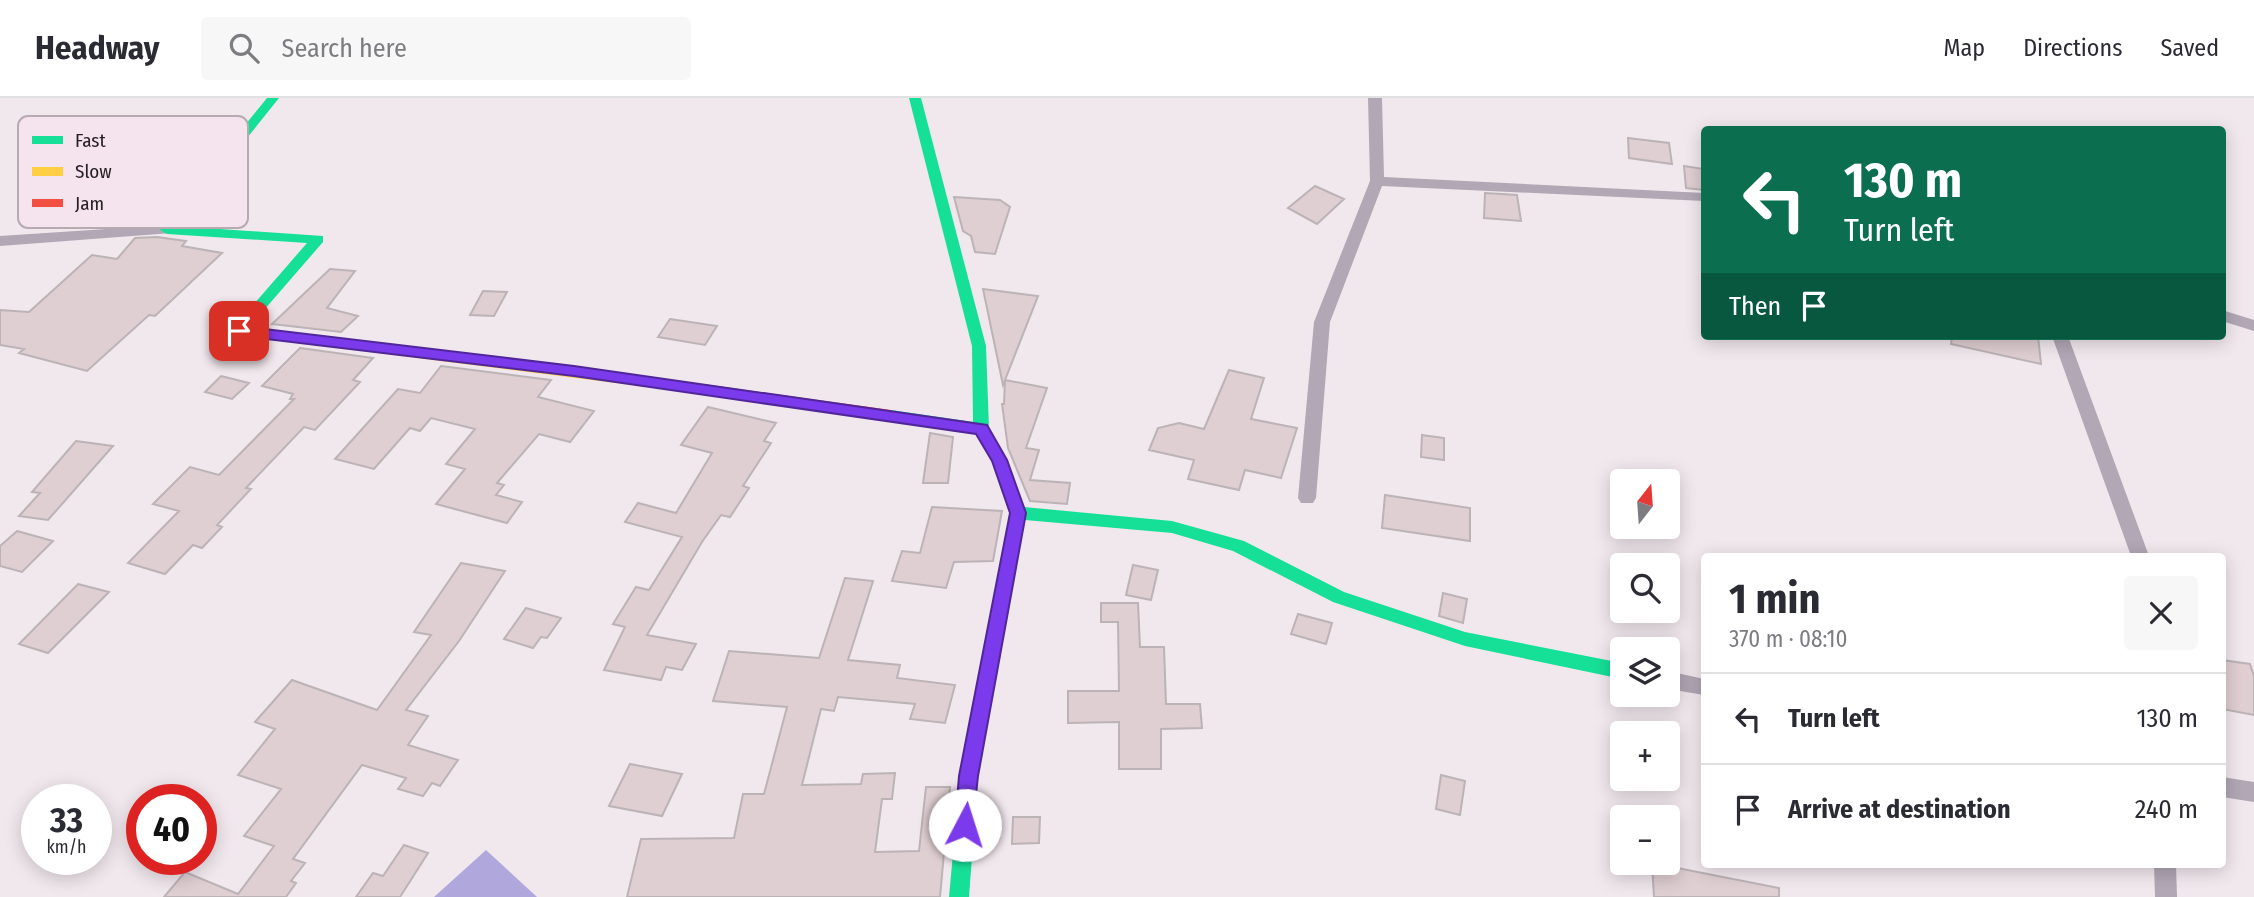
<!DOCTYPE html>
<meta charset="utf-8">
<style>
:root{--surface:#fff;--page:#f7f7f7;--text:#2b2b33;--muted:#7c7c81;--line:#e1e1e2}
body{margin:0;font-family:"Fira Sans Condensed",sans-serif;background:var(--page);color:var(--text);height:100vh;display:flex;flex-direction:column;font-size:26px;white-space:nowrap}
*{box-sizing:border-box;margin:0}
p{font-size:23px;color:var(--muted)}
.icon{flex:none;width:38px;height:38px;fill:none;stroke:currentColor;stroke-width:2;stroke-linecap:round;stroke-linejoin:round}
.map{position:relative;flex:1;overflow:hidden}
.details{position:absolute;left:1701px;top:455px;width:525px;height:315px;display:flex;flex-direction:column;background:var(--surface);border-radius:7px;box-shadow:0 4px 18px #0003}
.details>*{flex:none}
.top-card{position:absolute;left:1701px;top:28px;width:525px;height:214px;border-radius:7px;box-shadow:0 4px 18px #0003;background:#0b6e4f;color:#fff;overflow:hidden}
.needle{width:46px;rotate:17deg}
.controls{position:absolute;left:1610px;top:371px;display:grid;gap:14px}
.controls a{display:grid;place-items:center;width:70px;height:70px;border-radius:7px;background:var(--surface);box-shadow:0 4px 18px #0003;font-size:35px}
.speed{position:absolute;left:21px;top:686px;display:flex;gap:14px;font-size:35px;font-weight:700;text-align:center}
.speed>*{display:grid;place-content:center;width:91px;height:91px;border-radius:50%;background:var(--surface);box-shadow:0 4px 18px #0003;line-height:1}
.speed small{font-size:18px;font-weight:400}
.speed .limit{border:10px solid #d22;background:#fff;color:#111}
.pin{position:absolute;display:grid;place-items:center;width:60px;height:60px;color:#fff;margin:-30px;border-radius:14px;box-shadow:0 4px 10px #0006}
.me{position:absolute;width:77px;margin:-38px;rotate:5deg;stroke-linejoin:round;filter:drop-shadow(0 0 5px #0008)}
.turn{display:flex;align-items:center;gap:24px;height:147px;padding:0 28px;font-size:32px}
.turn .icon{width:91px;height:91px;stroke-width:2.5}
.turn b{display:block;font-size:49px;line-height:60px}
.then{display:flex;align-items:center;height:66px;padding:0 28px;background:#0003;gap:14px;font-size:26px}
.round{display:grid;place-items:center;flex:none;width:74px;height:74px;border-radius:7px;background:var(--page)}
.headline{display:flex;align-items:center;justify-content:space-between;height:119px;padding:0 28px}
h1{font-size:42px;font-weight:700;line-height:52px}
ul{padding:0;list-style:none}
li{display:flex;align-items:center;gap:21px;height:91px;padding:0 28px;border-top:2px solid var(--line)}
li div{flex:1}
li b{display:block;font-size:26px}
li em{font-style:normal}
header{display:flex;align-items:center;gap:42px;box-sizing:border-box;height:98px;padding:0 35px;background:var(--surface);border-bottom:2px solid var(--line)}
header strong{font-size:33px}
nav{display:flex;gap:38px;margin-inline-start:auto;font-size:24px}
.search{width:490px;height:63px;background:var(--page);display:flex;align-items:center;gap:18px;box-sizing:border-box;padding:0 24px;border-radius:7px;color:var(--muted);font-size:26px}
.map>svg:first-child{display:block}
.water{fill:#b0a8dc}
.building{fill:#dfced2;stroke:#bbb3b6;stroke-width:2}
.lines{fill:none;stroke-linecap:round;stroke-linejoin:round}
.street{fill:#b1a7b5;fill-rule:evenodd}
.fast{fill:#16e098;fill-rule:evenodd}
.slow{fill:#ffcf43;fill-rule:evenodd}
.jam{fill:#f24e42;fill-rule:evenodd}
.route{fill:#7c3aed;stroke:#51269a;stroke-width:2}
.key{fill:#f5e4ed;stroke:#b7aab1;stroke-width:2}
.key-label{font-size:19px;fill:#272124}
</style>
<header>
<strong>Headway</strong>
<div class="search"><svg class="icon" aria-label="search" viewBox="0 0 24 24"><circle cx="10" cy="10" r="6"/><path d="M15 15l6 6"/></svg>Search here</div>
<nav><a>Map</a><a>Directions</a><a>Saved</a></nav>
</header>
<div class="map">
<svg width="2254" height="799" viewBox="0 0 2254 799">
<rect width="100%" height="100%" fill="#f1e8ed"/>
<!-- water -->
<path class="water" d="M486,752L537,799H434Z"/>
<!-- building -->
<path class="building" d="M1628,40L1669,45L1672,66L1629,60Z
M1684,68L1704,71V92L1686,90Z
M1315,88L1344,101L1317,126L1288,110Z
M1485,95L1517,97L1521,123L1484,120Z
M954,99L1000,102L1010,109L995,156L975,154L971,138L963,133Z
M157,139L186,143L182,148L222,155L155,218L149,217L87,273L19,255L24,251L0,247V212L29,214L92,157L117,161L135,140Z
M330,171L355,173L327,210L358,218L341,234L272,226Z
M983,191L1038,198L1005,282L1047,290L1026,350L1039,352L1030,382L1070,385L1067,406L1030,403L1008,350L1002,306H1004L1005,282L1003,287Z
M483,193L507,194L494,218L470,217Z
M670,221L717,228L705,247L658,239Z
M1952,238H2038L2041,266L1951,246Z
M300,250L373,260L353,282L360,284L315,332L304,329L246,390L251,391L217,427L222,429L202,450L193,447L165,476L128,465L179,413L153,406L190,369L219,377L294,301H290L293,296L262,288Z
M441,268L551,282L538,299L594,313L570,344L539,336L497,385L504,387L496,397L522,404L507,425L436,406L465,371L446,366L475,331L431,320L420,333L410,330L374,371L335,361L398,291L420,295Z
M1229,272L1264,280L1251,321L1297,330L1281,380L1245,372L1239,392L1188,381L1194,362L1149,352L1158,330L1179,325L1204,331Z
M221,278L249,285L232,301L205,294Z
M708,309L776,325L764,343L771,345L743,388L749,390L730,419L721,417L702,444L647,537L696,546L682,572L666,569L661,582L604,572L625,529L613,526L636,489L649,492L682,439L625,424L638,405L676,415L712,355L681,347Z
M930,335L953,339L948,385H923Z
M1422,337L1444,340V362L1421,359Z
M76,343L113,348L48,422L19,418L40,395L32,394Z
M1385,397L1470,410V443L1382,430Z
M932,409L1002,413L993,463L954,464L946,490L892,483L902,453L920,455Z
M17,433L53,443L22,474L0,468V448Z
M461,465L505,473L459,543L406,612L428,618L408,647L458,662L440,688L432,685L423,698L398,691L406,680L362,667L293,761L305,765L291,783L296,785L286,799H164L185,774L238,796L274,748L244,738L281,691L238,677L275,631L255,624L292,582L377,612L431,537L414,534Z
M1133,467L1158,472L1151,502L1126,497Z
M845,480L873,483L848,562L900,567L897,580L955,587L945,625L910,621L915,606L838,599L834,613L821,611L802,687L861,686L863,676L895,675L892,701H882L875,754L919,753L926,689H950L940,799H627L641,741L734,740L743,696H764L787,609L713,603L729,553L819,560Z
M78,486L109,494L48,555L19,546Z
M1443,495L1467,501L1463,525L1439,518Z
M1101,505H1138L1140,549H1164L1166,606H1200L1202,630L1161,631V671H1119V624L1068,625V593H1119L1118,524H1101Z
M526,510L561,520L547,540L541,539L533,550L504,541Z
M1298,516L1332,525L1326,546L1291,536Z
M2222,562L2250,566L2254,578V617L2222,611Z
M630,666L682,676L662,718L609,708Z
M1441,677L1465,683L1460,717L1436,711Z
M1013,719H1040L1039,745L1012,746Z
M404,747L428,755L400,799H356L373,775L383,778Z
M1652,765L1779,790V799H1654Z"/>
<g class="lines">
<!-- street -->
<path class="street" d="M1368,0H1382L1384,79L1704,95V103L1382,88L1330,224L1316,400L1313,405H1301L1298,400L1314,224L1370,83Z
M167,127L174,132L172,135L0,148V138Z
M2222,212L2254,222V233L2222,223Z
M2052,238H2068L2149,458H2131Z
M1668,573L1704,581V597L1668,591Z
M2222,679L2254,684V704L2222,699Z
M2154,766H2176L2177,799H2155Z"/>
<!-- fast -->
<path class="fast" d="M267,0H279L177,128L323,138V144L251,227H241L239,224L241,221L307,145L167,136L160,132Z
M909,0H921L986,248L989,331L1007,362L1024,409L1172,423L1244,443L1344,494L1465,534L1622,565V581L1465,548L1333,504L1233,453L1172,435L1025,422L978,678L969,799H949L960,678L1010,415L992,363L976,336L891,324L884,318L891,312L973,324L972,248Z"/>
<!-- slow -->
<path class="slow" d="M246,219L253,224L249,229L703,286L710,291L703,296L234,237L232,233C236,227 239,221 246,219Z"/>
<!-- jam -->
<path class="jam" d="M703,286L891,312L898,318L891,324L703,296L696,291Z"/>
</g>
<!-- route -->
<path class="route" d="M239,228L574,268L987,327L1007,362L1026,415L978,678L972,733L965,736L958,733L955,727L959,678L1010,415L992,363L976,336L574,278L234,237V230Z"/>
<!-- legend -->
<rect x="18" y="18" width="230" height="112" rx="10" class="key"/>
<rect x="32" y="38" width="31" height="8" fill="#16e098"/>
<rect x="32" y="69" width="31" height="9" fill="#ffcf43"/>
<rect x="32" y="101" width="31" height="8" fill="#f24e42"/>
<g class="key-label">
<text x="75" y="49">Fast</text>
<text x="75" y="80">Slow</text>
<text x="75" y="112">Jam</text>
</g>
</svg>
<div class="controls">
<a><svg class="needle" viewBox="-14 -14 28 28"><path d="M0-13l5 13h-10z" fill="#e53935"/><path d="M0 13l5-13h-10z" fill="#7c7c81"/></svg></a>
<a><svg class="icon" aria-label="search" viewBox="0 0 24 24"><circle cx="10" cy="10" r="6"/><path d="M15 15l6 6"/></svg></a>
<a><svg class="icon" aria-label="layers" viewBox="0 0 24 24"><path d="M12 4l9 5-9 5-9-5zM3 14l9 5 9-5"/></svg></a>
<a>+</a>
<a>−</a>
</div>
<div class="speed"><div>33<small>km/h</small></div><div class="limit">40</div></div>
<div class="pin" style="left:239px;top:233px;background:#d93025"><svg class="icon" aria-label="arrive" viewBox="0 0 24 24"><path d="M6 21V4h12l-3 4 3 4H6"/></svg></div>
<svg class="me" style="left:965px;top:727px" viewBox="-20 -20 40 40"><circle r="19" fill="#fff"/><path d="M0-13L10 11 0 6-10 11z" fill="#7c3aed"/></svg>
<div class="top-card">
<div class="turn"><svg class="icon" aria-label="left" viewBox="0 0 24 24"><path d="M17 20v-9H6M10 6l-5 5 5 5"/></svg><div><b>130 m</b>Turn left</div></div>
<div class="then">Then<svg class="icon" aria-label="arrive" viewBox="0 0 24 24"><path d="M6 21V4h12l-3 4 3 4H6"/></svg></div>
</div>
<section class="details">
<div class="headline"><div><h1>1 min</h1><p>370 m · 08:10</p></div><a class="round"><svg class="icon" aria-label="close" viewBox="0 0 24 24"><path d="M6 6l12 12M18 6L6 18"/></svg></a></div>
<ul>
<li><svg class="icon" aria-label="left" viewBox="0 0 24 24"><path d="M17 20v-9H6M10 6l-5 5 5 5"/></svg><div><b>Turn left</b></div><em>130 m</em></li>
<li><svg class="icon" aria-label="arrive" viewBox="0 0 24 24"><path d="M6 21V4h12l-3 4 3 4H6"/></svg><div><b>Arrive at destination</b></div><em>240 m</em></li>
</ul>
</section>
</div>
